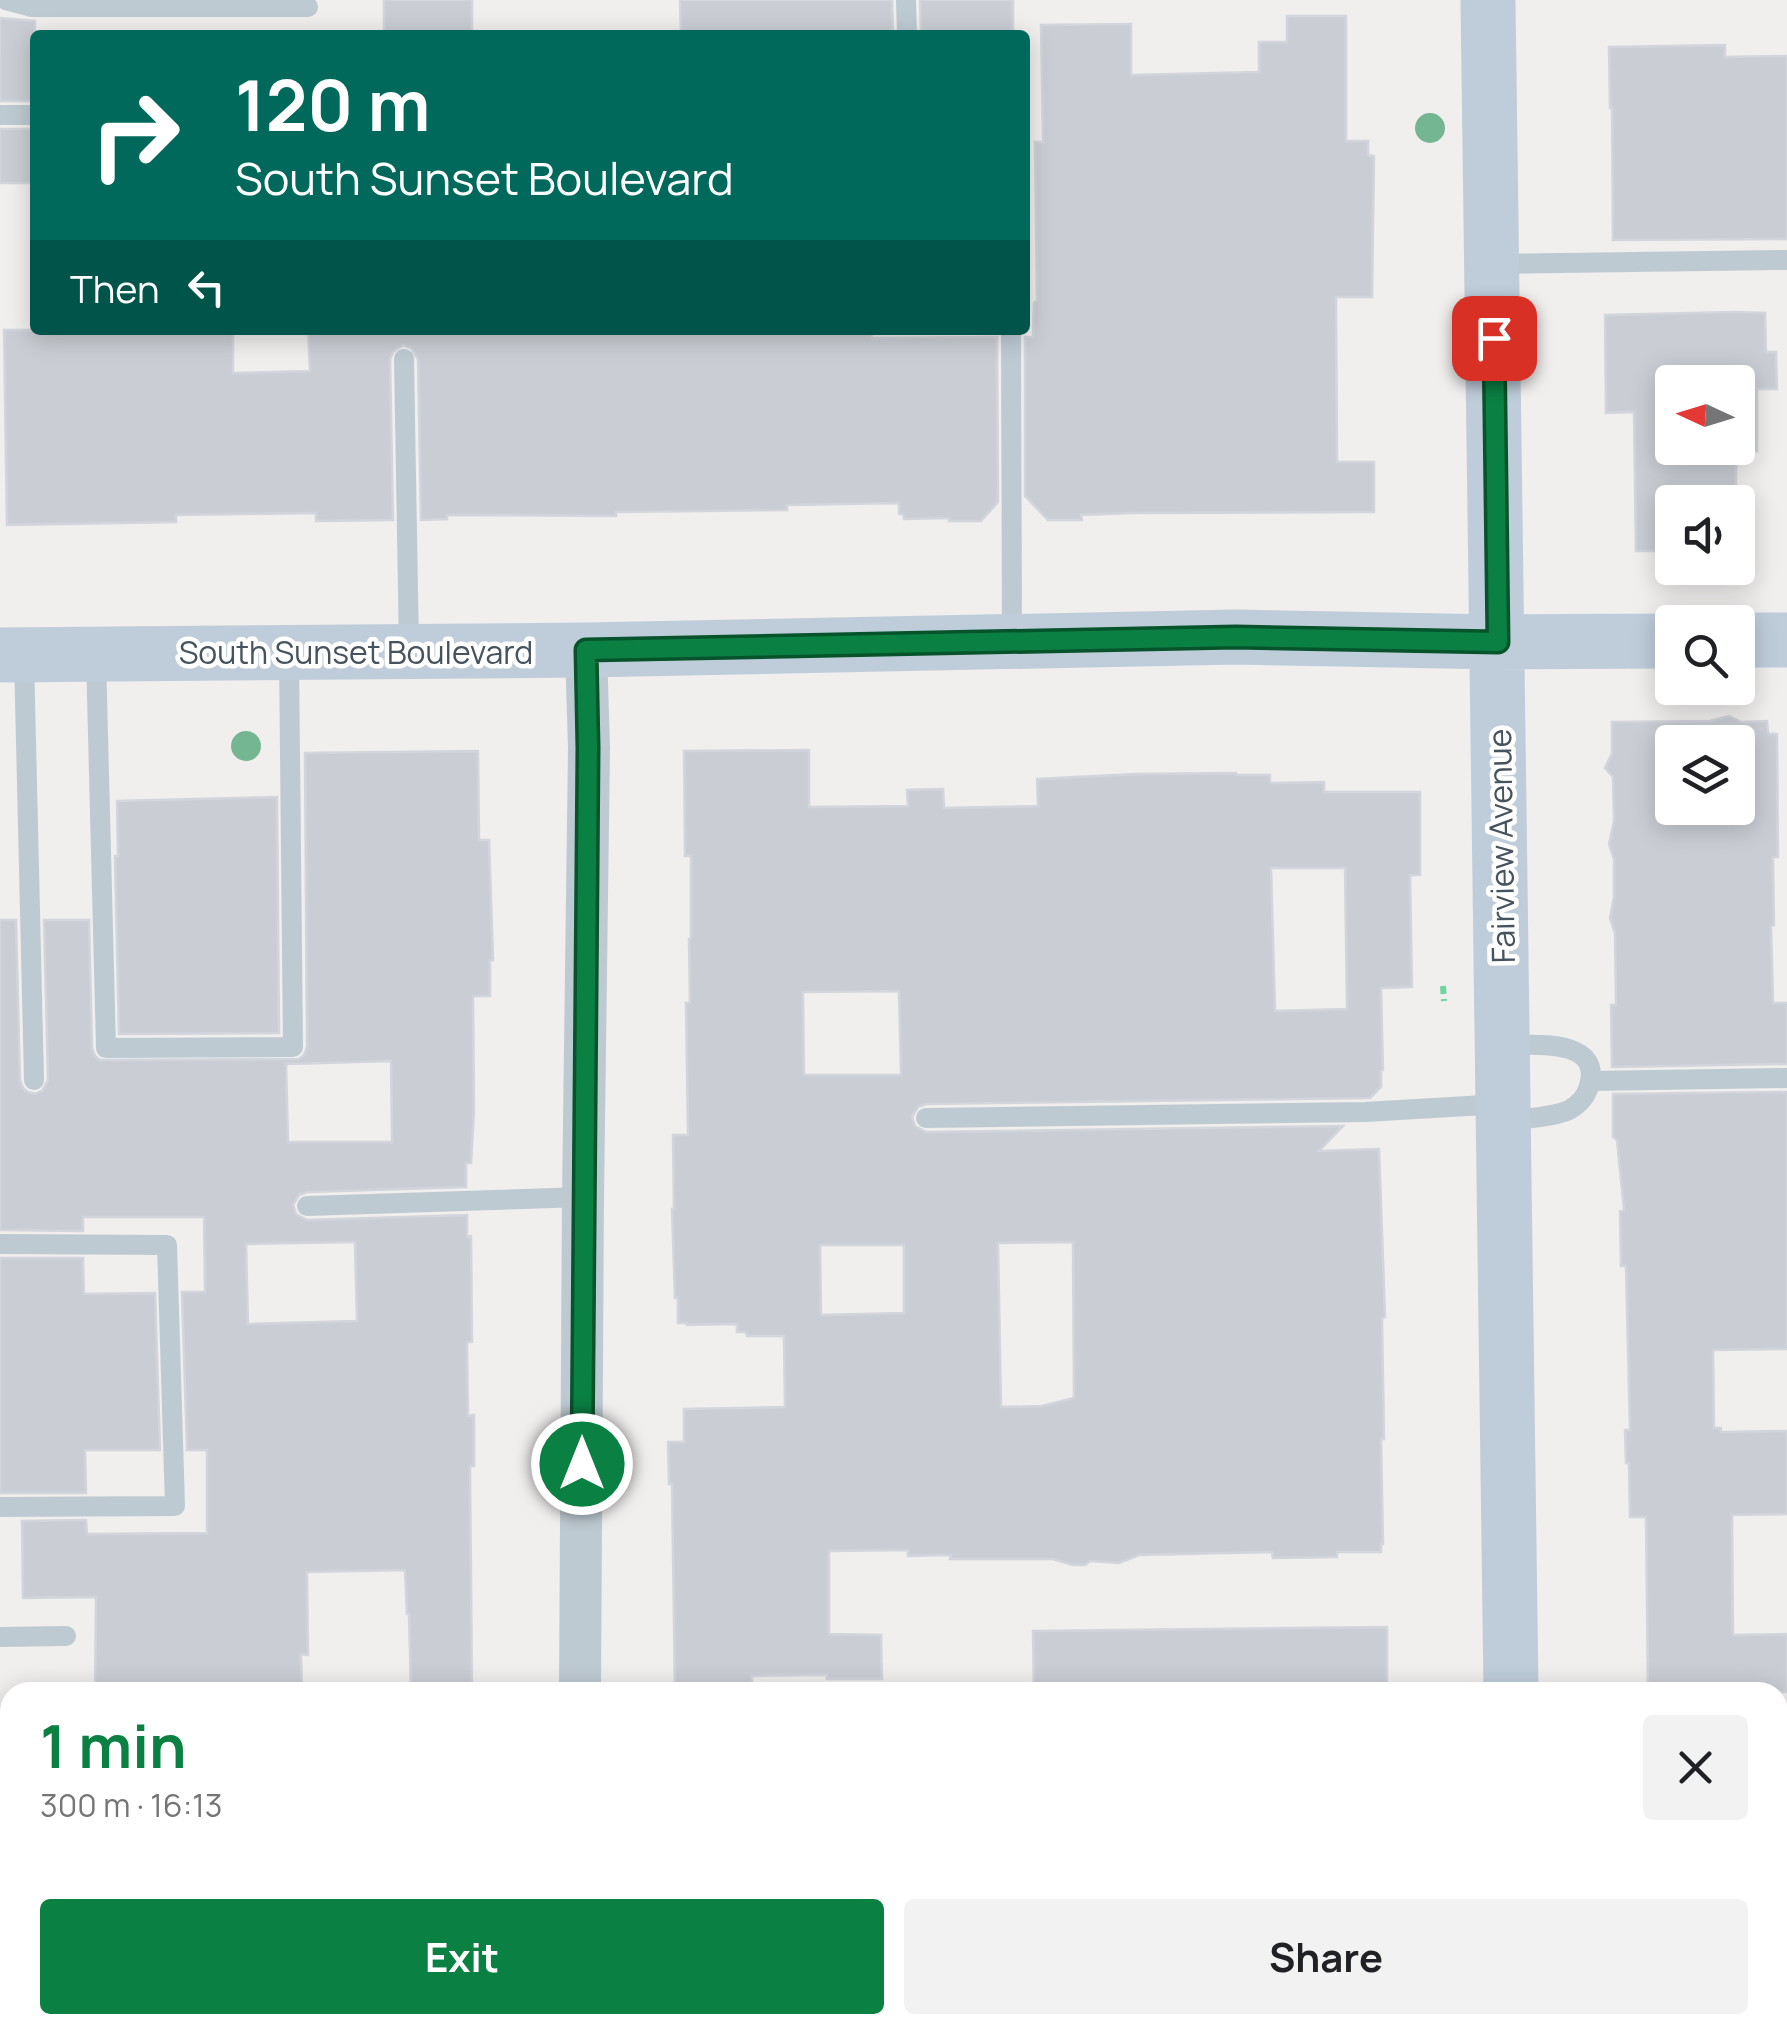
<!DOCTYPE html>
<meta charset="utf-8">
<style>
:root{--surface:#fff;--page:#f2f2f2;--text:#202124;--muted:#757577;--accent:#0b8043}
body{margin:0;font-family:Manrope,sans-serif;background:var(--page);color:var(--text);height:100vh;display:flex;flex-direction:column;font-size:38px;white-space:nowrap}
*{box-sizing:border-box;margin:0}
p{font-size:32px;color:var(--muted)}
.icon{flex:none;width:55px;height:55px;fill:none;stroke:currentColor;stroke-width:2;stroke-linecap:round;stroke-linejoin:round}
.map{position:relative;flex:1;overflow:hidden}
.sheet{position:absolute;left:0px;top:1682px;width:1788px;height:352px;display:flex;flex-direction:column;background:var(--surface);border-radius:30px 30px 0 0;box-shadow:0 5px 25px #0003}
.sheet>*{flex:none}
.guide{position:absolute;left:30px;top:30px;width:1000px;height:305px;border-radius:10px;box-shadow:0 5px 25px #0003;background:#00695c;color:#fff;overflow:hidden}
.needle{width:65px;rotate:274deg}
.controls{position:absolute;left:1655px;top:365px;display:grid;gap:20px}
.controls a{display:grid;place-items:center;width:100px;height:100px;border-radius:10px;background:var(--surface);box-shadow:0 5px 25px #0003;font-size:50px}
.pin{position:absolute;display:grid;place-items:center;width:85px;height:85px;color:#fff;margin:-42px;border-radius:20px;box-shadow:0 5px 15px #0006}
.me{position:absolute;width:110px;margin:-55px;rotate:0deg;stroke-linejoin:round;filter:drop-shadow(0 0 8px #0008)}
.turn{display:flex;align-items:center;gap:35px;height:210px;padding:0 40px;font-size:45px}
.turn .icon{width:130px;height:130px;stroke-width:2.5}
.turn b{display:block;font-size:70px;line-height:85px}
.then{display:flex;align-items:center;height:95px;padding:0 40px;background:#0003;gap:20px;font-size:38px}
.round{display:grid;place-items:center;flex:none;width:105px;height:105px;border-radius:10px;background:var(--page)}
.overview{display:flex;align-items:center;justify-content:space-between;height:170px;padding:0 40px}
h1{font-size:60px;font-weight:700;line-height:75px;color:var(--accent)}
.action{display:flex;gap:20px;margin-top:auto;padding:20px 40px}
.action a{flex:1;height:115px;border-radius:10px;background:var(--accent);color:#fff;font-size:40px;font-weight:700;line-height:115px;text-align:center}
.action a+a{background:var(--page);color:var(--text)}
.map>svg:first-child{display:block}
.building{fill:#caced4;stroke:#d2d5db;stroke-width:2.5;fill-rule:evenodd}
.lines{fill:none;stroke-linecap:round;stroke-linejoin:round}
.path{stroke:#6dd59e;stroke-width:6;stroke-dasharray:8 5;stroke-linecap:butt}
.lane{stroke:#becad2;stroke-width:20}
.street{stroke:#becad2;stroke-width:42}
.secondary{stroke:#bfcdda;stroke-width:55}
.tree{fill:#74b592}
.route-casing{stroke:#07532c;stroke-width:25}
.route{stroke:#0b8043;stroke-width:18}
.labels{text-anchor:middle;dominant-baseline:central;stroke-width:9;stroke-linejoin:round;paint-order:stroke}
.street-label{font-size:32px;fill:#45535e;stroke:#fff}
</style>
<div class="map">
<svg width="1787" height="2034" viewBox="0 0 1787 2034">
<rect width="100%" height="100%" fill="#f1eeee"/>
<!-- building -->
<path class="building" d="M384,0H472V35H384Z
M680,0H892L893,34L681,35Z
M920,0H1013V35L921,34Z
M1287,16H1346V141H1368V155L1374,156L1372,297H1336L1337,462H1374V512L1132,513L1081,515L1082,520H1048L1025,496V337H1033L1034,303L1037,300L1035,142H1043L1041,25L1131,24V75L1259,72V42H1287Z
M0,18L35,21V101H0Z
M1725,45V57L1787,56V239L1613,240L1612,108H1610L1609,47Z
M0,129H35V183H0Z
M1734,312L1765,313L1766,352H1776L1777,389H1757V451H1751L1750,454H1736V495H1706V502H1672V551H1636L1634,412L1606,413L1605,315ZM1672,382H1738V448H1672Z
M4,330H233V373L310,371L308,330H872V338L997,337L998,502L981,521H949V518L904,519L903,514H899V503L787,505V510L616,512V516L447,515V519L421,520L418,359L411,348L403,345L393,352L390,359L393,520L316,521V513L176,515V522L7,525Z
M1729,716L1741,722L1767,721L1768,734H1777L1778,857H1773L1774,925L1771,926L1773,1003H1787V1064L1612,1067L1611,1005H1616L1615,933L1610,918L1614,897V859L1609,844L1614,821L1613,777L1605,768L1612,753V722L1710,721ZM1672,742H1738V808H1672Z
M809,750V807L908,806L907,790L943,789L944,808L1038,806L1037,779L1136,774L1236,773V775H1270V783L1324,782V792H1420V875H1410L1412,987L1381,988L1383,1070L1381,1071V1087L1370,1098L926,1104L918,1107L912,1117L915,1126L926,1132L1343,1126L1319,1151L1379,1149L1385,1317L1382,1318L1384,1439H1381L1383,1544H1381V1552H1337V1557L1273,1558L1272,1552L1139,1555L1119,1563L1090,1561L1085,1565H1073L1053,1559H950L951,1555L908,1556V1550L829,1551V1634L881,1635L882,1679H827V1675L752,1676V1692H675L672,1484H669L668,1442H684V1409L785,1407L784,1336H747L746,1332H737V1324L687,1325V1323H678V1298H675L672,1209H674L673,1135H688L686,1003H690L689,939L691,938V856H685L684,751ZM1271,868H1345L1347,1009L1275,1011ZM899,991L901,1075H804L803,992ZM1073,1242L1074,1398L1042,1406L1001,1407L998,1243ZM820,1245H904V1313L821,1315Z
M478,751L479,840H489L493,960H490V996H473L474,1111L471,1163H466V1187L307,1192L299,1195L293,1205L296,1214L307,1220L467,1215V1237L471,1236L472,1342H467L468,1416L474,1415V1466H470L472,1692H411L409,1614H407L405,1570L307,1572L308,1655L301,1654L302,1692H95L96,1597L23,1598L22,1521L86,1520L87,1534L207,1533V1450H187L182,1292H205L204,1217H83V1231L0,1230V920H16L20,1080L23,1088L28,1092L35,1094L42,1091L48,1080L44,920H89L92,1048L95,1056L100,1060L299,1059L304,1055L307,1047L305,753ZM391,1061L392,1142H288L286,1064ZM355,1242L357,1321L248,1324L246,1244Z
M277,797L279,1033L119,1034L115,856H118L117,801Z
M1787,1092V1349L1713,1350L1714,1428H1721V1432L1787,1431V1514L1732,1515L1733,1635L1787,1634V1692H1648L1646,1517H1630L1629,1463H1626L1625,1430H1630L1626,1266H1621L1620,1211L1624,1210L1617,1140L1613,1137V1094Z
M0,1258H83L84,1294L155,1293L160,1450H85L86,1493H0Z
M1387,1627V1692H1034L1033,1631Z"/>
<g class="lines">
<!-- path -->
<path class="path" d="M1443,986L1444,1001"/>
<!-- lane -->
<path class="lane" d="M6,0L32,7H308
M906,0L907,35
M0,115H35
M1494,264L1787,260
M1011,330L1012,639
M404,359L409,649
M96,656L106,1048L293,1047L289,656
M24,657L34,1080
M1506,1045C1534,1045 1603,1038 1589,1086C1586,1097 1578,1105 1569,1110C1550,1118 1526,1118 1507,1121
M1591,1081L1787,1078
M926,1118L1365,1112L1502,1104
M307,1206L583,1197
M0,1244L167,1245L175,1506L0,1507
M0,1637L66,1636
M1778,1732H1787
M178,2025V2034"/>
<!-- street -->
<path class="street" d="M580,1692L583,1197L589,748L586,650
M579,2034V2025"/>
<!-- secondary -->
<path class="secondary" d="M1488,0L1511,1692
M1738,640H1787
M0,655L586,650L1236,637L1498,642L1672,641
M1515,2025V2034"/>
</g>
<!-- trees -->
<g class="tree">
<circle cx="1430" cy="128" r="15"/>
<circle cx="246" cy="746" r="15"/>
</g>
<g class="lines">
<!-- route casing -->
<g class="route-casing">
<path id="route" d="M582,1464L588,748L586,650L1236,637L1498,642L1494,338"/>
</g>
<!-- route -->
<use href="#route" class="route"/>
</g>
<g class="labels">
<!-- street labels -->
<g class="street-label">
<text x="356" y="652">South Sunset Boulevard</text>
<text transform="translate(1501 846) rotate(-91)">Fairview Avenue</text>
</g>
</g>
</svg>
<div class="controls">
<a><svg class="needle" viewBox="-14 -14 28 28"><path d="M0-13l5 13h-10z" fill="#e53935"/><path d="M0 13l5-13h-10z" fill="#757577"/></svg></a>
<a><svg class="icon" aria-label="sound" viewBox="0 0 24 24"><path d="M4 9h4l5-4v14l-5-4H4zM17 9q2 3 0 6"/></svg></a>
<a><svg class="icon" aria-label="search" viewBox="0 0 24 24"><circle cx="10" cy="10" r="6"/><path d="M15 15l6 6"/></svg></a>
<a><svg class="icon" aria-label="layers" viewBox="0 0 24 24"><path d="M12 4l9 5-9 5-9-5zM3 14l9 5 9-5"/></svg></a>
</div>
<div class="pin" style="left:1494px;top:338px;background:#d93025"><svg class="icon" aria-label="arrive" viewBox="0 0 24 24"><path d="M6 21V4h12l-3 4 3 4H6"/></svg></div>
<svg class="me" style="left:582px;top:1464px" viewBox="-20 -20 40 40"><circle r="17" fill="#0b8043" stroke="#fff" stroke-width="3"/><path d="M0-11L8 9 0 5-8 9z" fill="#fff"/></svg>
<div class="guide">
<div class="turn"><svg class="icon" aria-label="right" viewBox="0 0 24 24"><path d="M7 20v-9h11M14 6l5 5-5 5"/></svg><div><b>120 m</b>South Sunset Boulevard</div></div>
<div class="then">Then<svg class="icon" aria-label="left" viewBox="0 0 24 24"><path d="M17 20v-9H6M10 6l-5 5 5 5"/></svg></div>
</div>
<section class="sheet">
<div class="overview"><div><h1>1 min</h1><p>300 m · 16:13</p></div><a class="round"><svg class="icon" aria-label="close" viewBox="0 0 24 24"><path d="M6 6l12 12M18 6L6 18"/></svg></a></div>
<div class="action"><a>Exit</a><a>Share</a></div>
</section>
</div>
